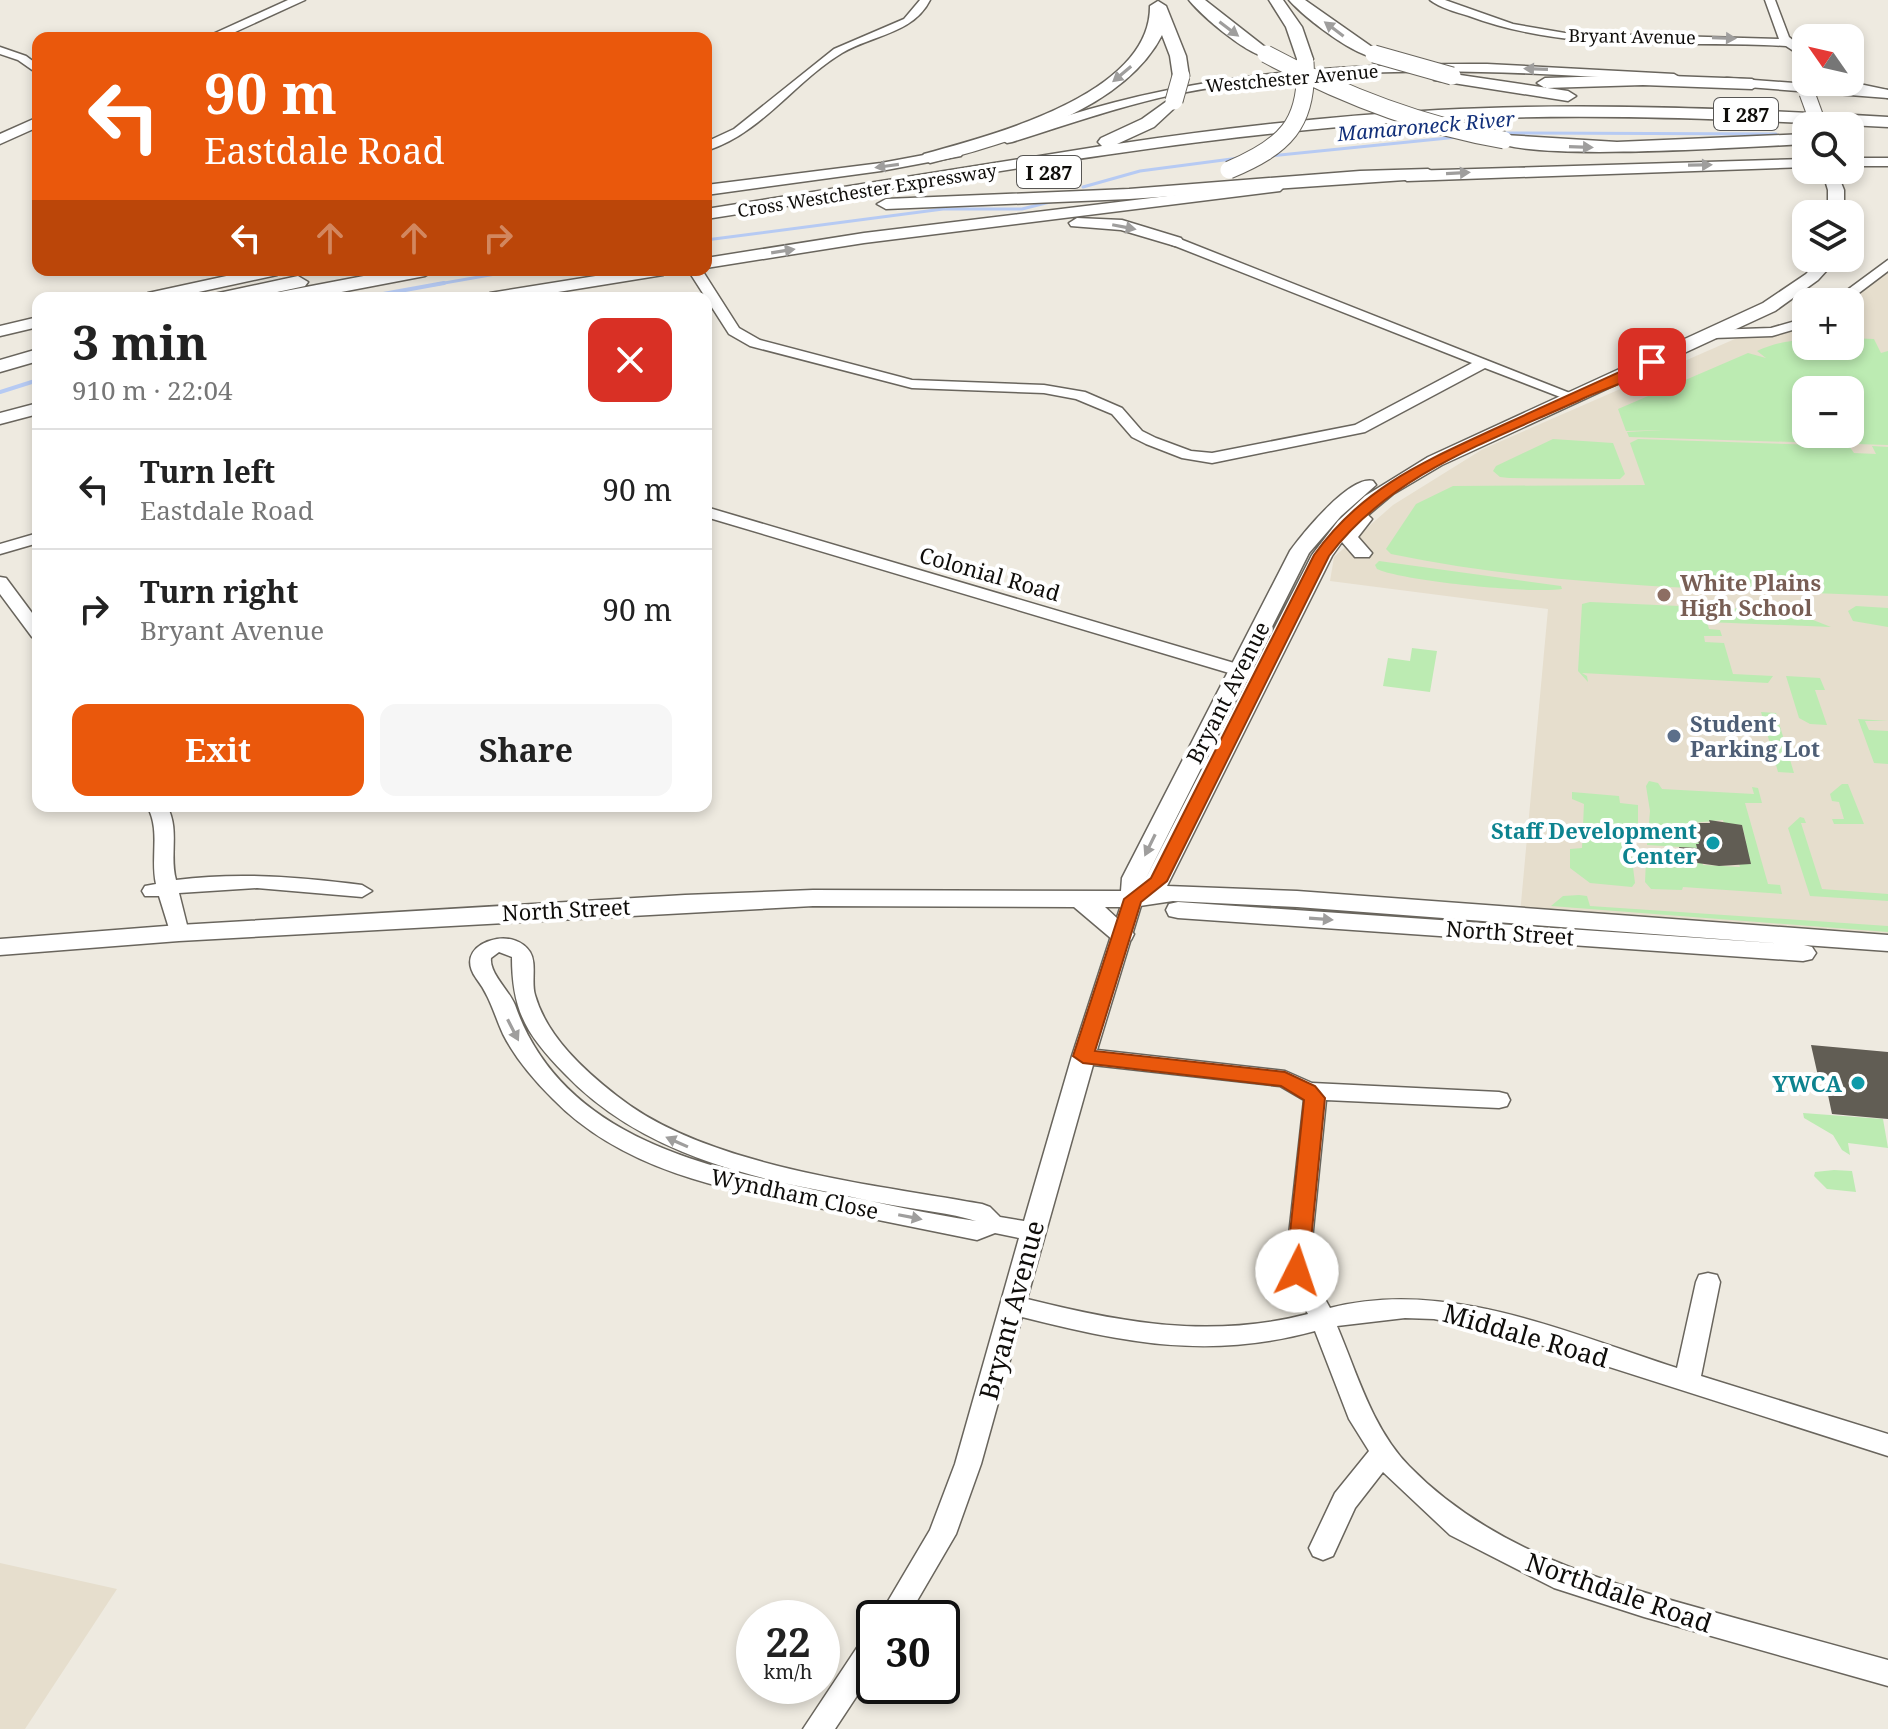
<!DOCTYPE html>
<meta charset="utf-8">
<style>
:root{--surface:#fff;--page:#f6f6f6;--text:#222;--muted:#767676;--line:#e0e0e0;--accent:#ea580c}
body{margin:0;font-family:"Noto Serif",serif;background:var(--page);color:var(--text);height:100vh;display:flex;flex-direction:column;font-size:30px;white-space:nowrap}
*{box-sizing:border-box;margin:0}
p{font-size:26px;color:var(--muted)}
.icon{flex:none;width:44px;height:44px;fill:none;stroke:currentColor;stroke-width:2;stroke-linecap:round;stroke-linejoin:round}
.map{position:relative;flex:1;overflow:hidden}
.side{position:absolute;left:32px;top:292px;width:680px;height:520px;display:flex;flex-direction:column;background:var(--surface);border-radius:16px;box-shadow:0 4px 12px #0003}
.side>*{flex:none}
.banner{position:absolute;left:32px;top:32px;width:680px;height:244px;border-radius:16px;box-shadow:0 4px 12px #0003;background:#ea580c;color:#fff;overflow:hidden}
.needle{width:52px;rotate:304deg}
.buttons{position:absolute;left:1792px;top:24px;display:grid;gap:16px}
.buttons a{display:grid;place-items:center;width:72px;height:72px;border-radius:16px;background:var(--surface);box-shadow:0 4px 12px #0003;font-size:40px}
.speed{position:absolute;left:736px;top:1600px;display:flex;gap:16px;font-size:40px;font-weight:700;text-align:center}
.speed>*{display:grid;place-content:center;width:104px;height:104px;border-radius:50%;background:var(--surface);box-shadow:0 4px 12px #0003;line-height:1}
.speed small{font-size:20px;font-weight:400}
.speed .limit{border:4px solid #111;border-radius:12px;background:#fff;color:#111}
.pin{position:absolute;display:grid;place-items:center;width:68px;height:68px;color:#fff;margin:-34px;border-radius:16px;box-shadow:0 4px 12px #0006}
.me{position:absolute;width:88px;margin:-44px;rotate:4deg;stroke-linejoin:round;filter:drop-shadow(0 0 6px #0008)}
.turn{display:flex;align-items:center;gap:28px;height:168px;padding:0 40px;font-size:36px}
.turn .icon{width:104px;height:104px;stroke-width:2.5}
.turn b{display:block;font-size:56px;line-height:68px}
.lanes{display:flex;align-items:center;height:76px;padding:0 40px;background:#0003;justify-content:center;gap:40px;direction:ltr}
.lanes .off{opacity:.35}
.round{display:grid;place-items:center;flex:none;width:84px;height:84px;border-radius:16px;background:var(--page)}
.head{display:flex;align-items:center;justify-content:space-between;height:136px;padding:0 40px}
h1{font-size:48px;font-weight:700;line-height:60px}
.primary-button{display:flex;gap:16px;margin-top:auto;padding:16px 40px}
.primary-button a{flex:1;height:92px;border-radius:16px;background:var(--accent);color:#fff;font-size:32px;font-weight:700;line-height:92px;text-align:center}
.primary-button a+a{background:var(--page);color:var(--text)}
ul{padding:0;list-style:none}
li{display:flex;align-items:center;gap:24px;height:120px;padding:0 40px;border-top:2px solid var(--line)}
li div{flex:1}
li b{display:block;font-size:30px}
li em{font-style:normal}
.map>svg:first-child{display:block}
.built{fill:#e6decd;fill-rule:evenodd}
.green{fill:#bcebb2;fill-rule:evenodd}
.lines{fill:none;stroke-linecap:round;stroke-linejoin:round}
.stream-far1{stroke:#b6caf3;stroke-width:3}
.stream{stroke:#b6caf3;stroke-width:4}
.building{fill:#615d54}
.minor-casing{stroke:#69655d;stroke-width:3}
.major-casing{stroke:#69655d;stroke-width:3}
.highway-casing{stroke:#69655d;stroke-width:3}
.minor{fill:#fff;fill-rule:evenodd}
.major{fill:#fff;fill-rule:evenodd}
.highway{fill:#fff;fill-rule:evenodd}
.major-bridge-casing{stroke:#69655d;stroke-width:17;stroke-linecap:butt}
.highway-bridge-casing{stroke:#69655d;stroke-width:19;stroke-linecap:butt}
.major-bridge{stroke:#fff;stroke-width:15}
.highway-bridge{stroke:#fff;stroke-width:17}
.oneway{fill:#9f9e9d}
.route{fill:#ea580c;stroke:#983908;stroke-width:2}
.education-dot{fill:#8d6e63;stroke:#fff;stroke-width:3}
.service-dot{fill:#5c6f8a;stroke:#fff;stroke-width:3}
.culture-dot{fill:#0f9aa8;stroke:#fff;stroke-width:3}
.labels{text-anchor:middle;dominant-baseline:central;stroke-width:8;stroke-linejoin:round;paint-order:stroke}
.far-street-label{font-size:18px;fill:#0f0d0a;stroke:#fff}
.shield{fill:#fff;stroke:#575654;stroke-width:2}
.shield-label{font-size:20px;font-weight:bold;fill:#0f0d0a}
.far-water-label{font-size:20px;font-style:italic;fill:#112f79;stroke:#fff}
.street-label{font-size:22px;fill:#0f0d0a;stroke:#fff}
.education-label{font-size:22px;font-weight:bold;fill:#785e54;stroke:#fff;text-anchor:start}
.service-label{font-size:22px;font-weight:bold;fill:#4e5e75;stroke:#fff;text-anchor:start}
.culture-label{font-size:22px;font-weight:bold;fill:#0d838f;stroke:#fff;text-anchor:end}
.near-street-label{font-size:26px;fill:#0f0d0a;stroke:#fff}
</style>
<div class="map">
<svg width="1888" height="1729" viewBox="0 0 1888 1729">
<rect width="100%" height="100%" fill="#eeeae0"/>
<!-- built -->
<path class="built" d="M1888,270V943L1520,914L1548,609L1330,581L1334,557L1393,505L1483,449L1744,335L1776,334L1806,326V346H1850V302H1847ZM1806,390H1850V434H1806Z
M0,1563L117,1589L25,1729H0Z"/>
<!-- green -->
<path class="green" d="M1850,338L1874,339L1881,353L1888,351V445L1629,437L1627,432L1663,430L1626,431L1618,409L1748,353L1766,358L1757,351C1772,344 1789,340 1806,340V346H1850ZM1806,390H1850V434H1806Z
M1553,439L1613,443L1625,474L1620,479H1612L1509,478L1500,477L1493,471L1496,466Z
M1638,439L1849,446L1854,453L1876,454L1872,446L1888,447V596C1722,589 1555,588 1391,554L1386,549L1416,504L1453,486L1645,485L1630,443Z
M1379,561L1561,586L1562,589C1534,594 1402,581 1377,569L1375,565Z
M1590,602L1790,611L1831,627L1707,622L1709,629L1720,630L1722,636H1704L1705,642L1724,643L1733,674L1773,676L1768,683L1582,673L1587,676L1588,682L1578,671L1582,604Z
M1856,606L1888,608V627L1853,621L1848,611Z
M1412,648L1437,651L1430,692L1383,686L1388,658L1410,661Z
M1786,676L1820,678L1825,690H1815L1827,725L1810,724L1799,718Z
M1761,712L1776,713L1794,773L1778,772Z
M1858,719L1888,721H1865L1869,730L1888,731V764L1874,763Z
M1649,781L1658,783L1662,789L1754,794L1752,787L1758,788L1762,803H1745L1768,884L1780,885L1782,894L1683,887L1682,890L1651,889L1645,882L1646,860C1653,858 1664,852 1672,855C1681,857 1689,861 1702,862L1703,865L1740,867L1739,864H1750L1720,840L1746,841L1742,825L1724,824L1723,820L1692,823L1697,839H1705L1697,848L1647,845L1650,811L1646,786Z
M1842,784H1848L1864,824H1834L1832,819H1844L1839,802L1832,801L1830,794Z
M1572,792L1619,796L1620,803L1638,805V826L1630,844L1635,883L1632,887L1590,883L1570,868V849L1582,848L1584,804L1572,799Z
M1800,817L1804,818L1806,823H1801L1822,889L1888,894V901L1810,896L1788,828Z
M1579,895L1587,896L1590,906L1888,926V932L1551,906L1563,896Z
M1803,1113L1883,1119L1888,1148L1848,1143L1850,1155L1842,1150L1833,1135L1804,1118Z
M1834,1170L1852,1171L1856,1192L1827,1189L1814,1176L1815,1172Z"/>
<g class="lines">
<!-- stream-far1 -->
<path class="stream-far1" d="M1504,133L1776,134
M1269,156L1458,137
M1083,187L1140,171L1239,158
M706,240L943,209H1022L1054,201
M433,285L519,270"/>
<!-- stream -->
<path class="stream" d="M361,298L444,283
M0,392L38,380"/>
</g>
<!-- building -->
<path class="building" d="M1709,820L1742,825L1751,864L1719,866L1683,861L1679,847L1697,848L1696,844H1699L1692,823H1710Z
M1811,1045L1888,1052V1119L1832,1114L1824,1076H1818Z"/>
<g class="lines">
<!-- minor casing -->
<g class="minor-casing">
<path id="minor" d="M920,0H930C913,34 872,35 842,53C794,82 761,134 706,151V142L734,129L834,49L904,19Z
M1430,0H1445L1513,24L1565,33L1779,39L1765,0H1775L1789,37L1806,51V59L1786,46C1680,40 1571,54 1469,16C1456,12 1440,8 1430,0Z
M0,47L26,56L38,65V74L18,60L0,54Z
M1831,82H1850L1888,90V98Z
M1175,237L1580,397L1578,400H1568L1485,368L1365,432L1212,463L1182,458L1146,444L1132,437L1112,414L1076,399L1044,393L912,388L750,346L729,334L688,270H702L739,328L760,340L912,380L1044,385L1085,392L1122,408L1142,431L1156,438L1191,451L1212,453L1355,425L1472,363L1170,244L1168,241Z
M1888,260V271L1847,302H1831Z
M1806,318V326L1772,336L1713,338L1706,334L1713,330L1771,328Z
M706,507L1268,673L1271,677L1268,681H1256L706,517Z
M38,533V543L0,554V544Z
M0,577L6,578L38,621V638L32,637L0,594Z
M147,806H167C180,830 169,855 176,880C238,872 300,877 362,885L372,891L362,897L257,888L179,893L189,933L179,940L172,938L159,896H145L142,891L145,886L156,884C150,857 161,830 147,806Z
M1133,892L1143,899L1097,1050L1285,1071L1312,1083L1499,1092L1507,1094L1510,1100L1507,1106L1499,1108L1326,1100L1309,1270L1330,1308C1447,1278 1567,1333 1677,1368L1696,1282L1699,1275L1708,1273L1717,1275L1720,1282L1701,1376L1888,1434V1456L1506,1334L1434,1319L1405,1318L1337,1326C1357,1373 1372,1428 1409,1466C1490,1549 1598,1580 1706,1610C1767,1627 1827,1643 1888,1660V1686L1644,1617L1554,1588L1450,1535L1383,1472L1355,1508L1333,1556L1323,1560L1313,1556L1309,1548L1335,1493L1369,1451L1349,1419L1315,1331C1209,1360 1126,1343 1022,1317L981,1464L956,1534L907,1618H878L930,1530L955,1464L1019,1238L995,1233L977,1240C928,1230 878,1220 829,1210C731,1191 625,1173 553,1099C534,1080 515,1058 503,1034C494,1014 490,996 476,978C462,958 475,943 497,939C509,937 523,941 530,952C537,963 531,982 535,995C547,1037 584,1070 617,1096C706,1167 871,1184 982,1204L990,1207L1000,1217L1024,1221L1072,1056L1123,899ZM499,952L512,957C512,1012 527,1035 565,1074C651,1164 776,1182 892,1205C920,1210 950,1213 976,1221C928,1214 880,1203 833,1193C710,1169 562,1140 515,1005C509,990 489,973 491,958ZM1093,1065L1280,1086L1304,1100L1285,1271L1308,1314C1210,1339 1123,1323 1027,1299Z
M874,1633V1670L835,1729H803L864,1637Z"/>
</g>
<!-- major casing -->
<g class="major-casing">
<path id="major" d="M288,0H305L222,38H204Z
M1487,64L1674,74L1681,78L1674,82C1509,70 1340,62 1176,94C1120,106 1066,125 1012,142L1007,143L1000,139C1014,127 1044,123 1063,117C1202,73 1342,63 1487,64Z
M1727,78L1888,90V98L1722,85V79Z
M38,117V127L0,144V134Z
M956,149L963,153L961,156L881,171L706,195V185L881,163Z
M1850,158H1888V166H1850Z
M1806,159V167L1407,181L1399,176L1407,171Z
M1822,170H1836L1844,190V214H1828V190Z
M1275,183L1283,188L1280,191L864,243L706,268V258L864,233Z
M1077,218L1122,220L1181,238L1183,241L1175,246L1121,230L1071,226L1069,223Z
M1821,258H1838L1818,280L1775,311L1442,465L1393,494L1368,515L1372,519L1358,537L1372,553L1369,557H1355L1342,542L1332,556L1167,886L1297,891L1888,935V951L1804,945L1812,947L1816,953L1812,959L1803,961L1178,918L1169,916L1166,910L1169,904L1178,902L1786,944L1297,907L1173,901L1133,907H1105L1134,934L1131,940H1113L1074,907L813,906L179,941L0,955V939L179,925L685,895L813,890L1121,891L1122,878L1290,551C1303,533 1350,475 1373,481L1376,485L1341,516L1309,553L1146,878L1312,555L1338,521L1365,496L1428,457L1763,303L1806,274Z
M254,270H285L277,275L171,298H140L148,293Z
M633,270H671L663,275L521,298H482L490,293Z
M38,317V327L0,336V326Z
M38,403V414L0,424V413Z"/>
</g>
<!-- highway casing -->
<g class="highway-casing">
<path id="highway" d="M1189,0H1205L1274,54L1272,57C1253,61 1201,15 1189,0Z
M1269,0H1283L1302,27L1313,59L1311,62H1299L1297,59L1286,27Z
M1289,0H1305L1382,54L1380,57C1359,61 1303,16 1289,0Z
M1158,1L1166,6L1186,56L1189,76L1187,79L1181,81L1173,76L1170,56L1162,35C1124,110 1006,144 930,163L921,158L924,154C992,135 1151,95 1150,6Z
M1440,72L1568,91L1576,96L1568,101L1434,80L1432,77Z
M1643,75L1752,79L1760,84L1752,89L1643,85L1545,88L1537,83L1545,78Z
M1174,96L1182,101L1154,127L1117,144C1223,128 1330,116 1438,110C1588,102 1738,109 1888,117V127C1717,118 1546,111 1375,124C1151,141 928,184 706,219V209L1102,146L1098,142L1101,138L1142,119Z
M1806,134V144C1760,146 1519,163 1495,140L1504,135L1617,142Z
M1428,169L1437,174L1434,178L1129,199L886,209L877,204L886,199L1129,189L1360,171Z
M395,270H435L425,276L310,298H270L280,292Z
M298,276L308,282L305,286L249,298H211L214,294Z
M38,349V361L0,372V360Z"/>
</g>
<!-- minor -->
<use href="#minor" class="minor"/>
<!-- major -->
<use href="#major" class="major"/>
<!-- highway -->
<use href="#highway" class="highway"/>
<!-- major-bridge casing -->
<g class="major-bridge-casing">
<path id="major-bridge" d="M1807,93L1819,126"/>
</g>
<!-- highway-bridge casing -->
<g class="highway-bridge-casing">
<path id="highway-bridge" d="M1266,54C1342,95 1419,125 1504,140
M1374,54L1452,76
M1174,101L1181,76
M1229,170C1284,147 1309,124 1305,62"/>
</g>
<!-- major-bridge -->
<use href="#major-bridge" class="major-bridge"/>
<!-- highway-bridge -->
<use href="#highway-bridge" class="highway-bridge"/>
</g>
<!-- one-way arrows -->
<defs><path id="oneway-solid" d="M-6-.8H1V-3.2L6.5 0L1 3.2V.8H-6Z" transform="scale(2)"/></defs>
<g class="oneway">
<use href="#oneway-solid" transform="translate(1229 29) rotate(37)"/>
<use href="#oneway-solid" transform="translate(1334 29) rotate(-143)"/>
<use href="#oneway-solid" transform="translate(1724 38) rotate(2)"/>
<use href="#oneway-solid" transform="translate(1536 69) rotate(-178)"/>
<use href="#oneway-solid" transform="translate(1122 74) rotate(140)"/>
<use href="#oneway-solid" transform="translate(1581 147) rotate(2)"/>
<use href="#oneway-solid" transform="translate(1700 165) rotate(-1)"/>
<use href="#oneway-solid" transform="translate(887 166) rotate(172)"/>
<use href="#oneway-solid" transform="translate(1458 173) rotate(-3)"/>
<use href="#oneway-solid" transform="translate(1124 227) rotate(11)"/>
<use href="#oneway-solid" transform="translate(783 251) rotate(-9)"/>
<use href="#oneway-solid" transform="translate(1150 845) rotate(116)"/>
<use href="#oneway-solid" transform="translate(1321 919) rotate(4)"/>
<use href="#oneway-solid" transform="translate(513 1030) rotate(63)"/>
<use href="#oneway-solid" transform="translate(677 1142) rotate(-156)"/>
<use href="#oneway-solid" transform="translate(910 1217) rotate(11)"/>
</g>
<!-- route -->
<path class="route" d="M1648,359L1659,362C1640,379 1605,388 1582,399C1491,441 1391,473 1329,556L1167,881L1141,902L1095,1051L1285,1072L1315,1086L1325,1098L1308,1271L1305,1277L1297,1279L1289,1277L1286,1271L1304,1100L1281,1086L1083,1063L1073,1056L1124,899L1151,878L1314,555C1364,485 1428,460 1503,425C1551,403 1599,381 1648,359Z"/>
<!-- markers -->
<circle class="education-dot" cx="1664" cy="595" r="8"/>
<circle class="service-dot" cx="1674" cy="736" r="8"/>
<g class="culture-dot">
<circle cx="1713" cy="843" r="8"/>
<circle cx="1858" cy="1083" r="8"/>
</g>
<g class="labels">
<!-- far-street labels -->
<g class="far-street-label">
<text transform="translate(1632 36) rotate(1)">Bryant Avenue</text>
<text transform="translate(1292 78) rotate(-5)">Westchester Avenue</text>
<text transform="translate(867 190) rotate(-9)">Cross Westchester Expressway</text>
</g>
<!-- shield labels -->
<g class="shield">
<rect x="1714" y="98" width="64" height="32" rx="6"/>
<rect x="1017" y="156" width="64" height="32" rx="6"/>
</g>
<g class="shield-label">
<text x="1746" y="114">I 287</text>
<text x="1049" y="172">I 287</text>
</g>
<!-- far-water labels -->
<g class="far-water-label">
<text transform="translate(1426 126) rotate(-5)">Mamaroneck River</text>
</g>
<!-- street labels -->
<g class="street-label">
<text transform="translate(990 573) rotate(16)">Colonial Road</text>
<text transform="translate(1227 692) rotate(-63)">Bryant Avenue</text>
<text transform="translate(566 909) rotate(-3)">North Street</text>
<text transform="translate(1510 932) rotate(4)">North Street</text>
<text transform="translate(795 1193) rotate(12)">Wyndham Close</text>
</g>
<!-- education labels -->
<g class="education-label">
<text x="1680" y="582">White Plains<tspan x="1680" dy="25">High School</tspan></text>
</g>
<!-- service labels -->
<g class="service-label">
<text x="1690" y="723">Student<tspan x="1690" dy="25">Parking Lot</tspan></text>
</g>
<!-- culture labels -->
<g class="culture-label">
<text x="1697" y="830">Staff Development<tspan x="1697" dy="25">Center</tspan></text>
<text x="1842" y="1083">YWCA</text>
</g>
<!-- near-street labels -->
<g class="near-street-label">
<text transform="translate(1011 1310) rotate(-75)">Bryant Avenue</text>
<text transform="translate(1526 1335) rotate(16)">Middale Road</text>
<text transform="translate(1619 1592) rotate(19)">Northdale Road</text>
</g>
</g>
</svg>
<div class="buttons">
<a><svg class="needle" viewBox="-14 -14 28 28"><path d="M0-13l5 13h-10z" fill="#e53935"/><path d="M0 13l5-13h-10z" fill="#767676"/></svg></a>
<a><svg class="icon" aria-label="search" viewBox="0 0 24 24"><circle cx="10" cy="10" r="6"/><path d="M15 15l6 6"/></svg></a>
<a><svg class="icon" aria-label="layers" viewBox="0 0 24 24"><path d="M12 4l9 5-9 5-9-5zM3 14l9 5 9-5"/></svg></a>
<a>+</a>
<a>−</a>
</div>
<div class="speed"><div>22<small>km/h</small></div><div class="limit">30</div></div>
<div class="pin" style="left:1652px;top:362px;background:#d93025"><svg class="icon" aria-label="arrive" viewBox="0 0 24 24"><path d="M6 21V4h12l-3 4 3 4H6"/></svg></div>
<svg class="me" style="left:1297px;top:1271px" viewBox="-20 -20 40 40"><circle r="19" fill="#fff"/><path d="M0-13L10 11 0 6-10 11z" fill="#ea580c"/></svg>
<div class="banner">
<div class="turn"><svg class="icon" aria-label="left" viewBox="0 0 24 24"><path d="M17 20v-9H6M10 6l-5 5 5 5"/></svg><div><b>90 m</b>Eastdale Road</div></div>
<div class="lanes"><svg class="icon" aria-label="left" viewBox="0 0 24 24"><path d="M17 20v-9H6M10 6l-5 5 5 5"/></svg><svg class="icon off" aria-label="ahead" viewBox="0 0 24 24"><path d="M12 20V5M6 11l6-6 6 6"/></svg><svg class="icon off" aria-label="ahead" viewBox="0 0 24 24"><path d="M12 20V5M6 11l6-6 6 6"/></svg><svg class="icon off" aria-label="right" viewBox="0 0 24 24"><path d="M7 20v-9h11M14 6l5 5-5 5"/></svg></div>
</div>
<section class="side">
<div class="head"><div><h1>3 min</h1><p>910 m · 22:04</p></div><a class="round" style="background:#d93025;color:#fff"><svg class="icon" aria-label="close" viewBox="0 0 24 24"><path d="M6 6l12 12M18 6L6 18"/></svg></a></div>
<ul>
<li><svg class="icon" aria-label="left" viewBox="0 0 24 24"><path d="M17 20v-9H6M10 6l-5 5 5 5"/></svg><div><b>Turn left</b><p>Eastdale Road</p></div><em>90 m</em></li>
<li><svg class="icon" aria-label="right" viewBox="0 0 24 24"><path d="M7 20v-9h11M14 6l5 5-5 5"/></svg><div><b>Turn right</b><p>Bryant Avenue</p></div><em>90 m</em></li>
</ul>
<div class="primary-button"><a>Exit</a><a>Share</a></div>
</section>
</div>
